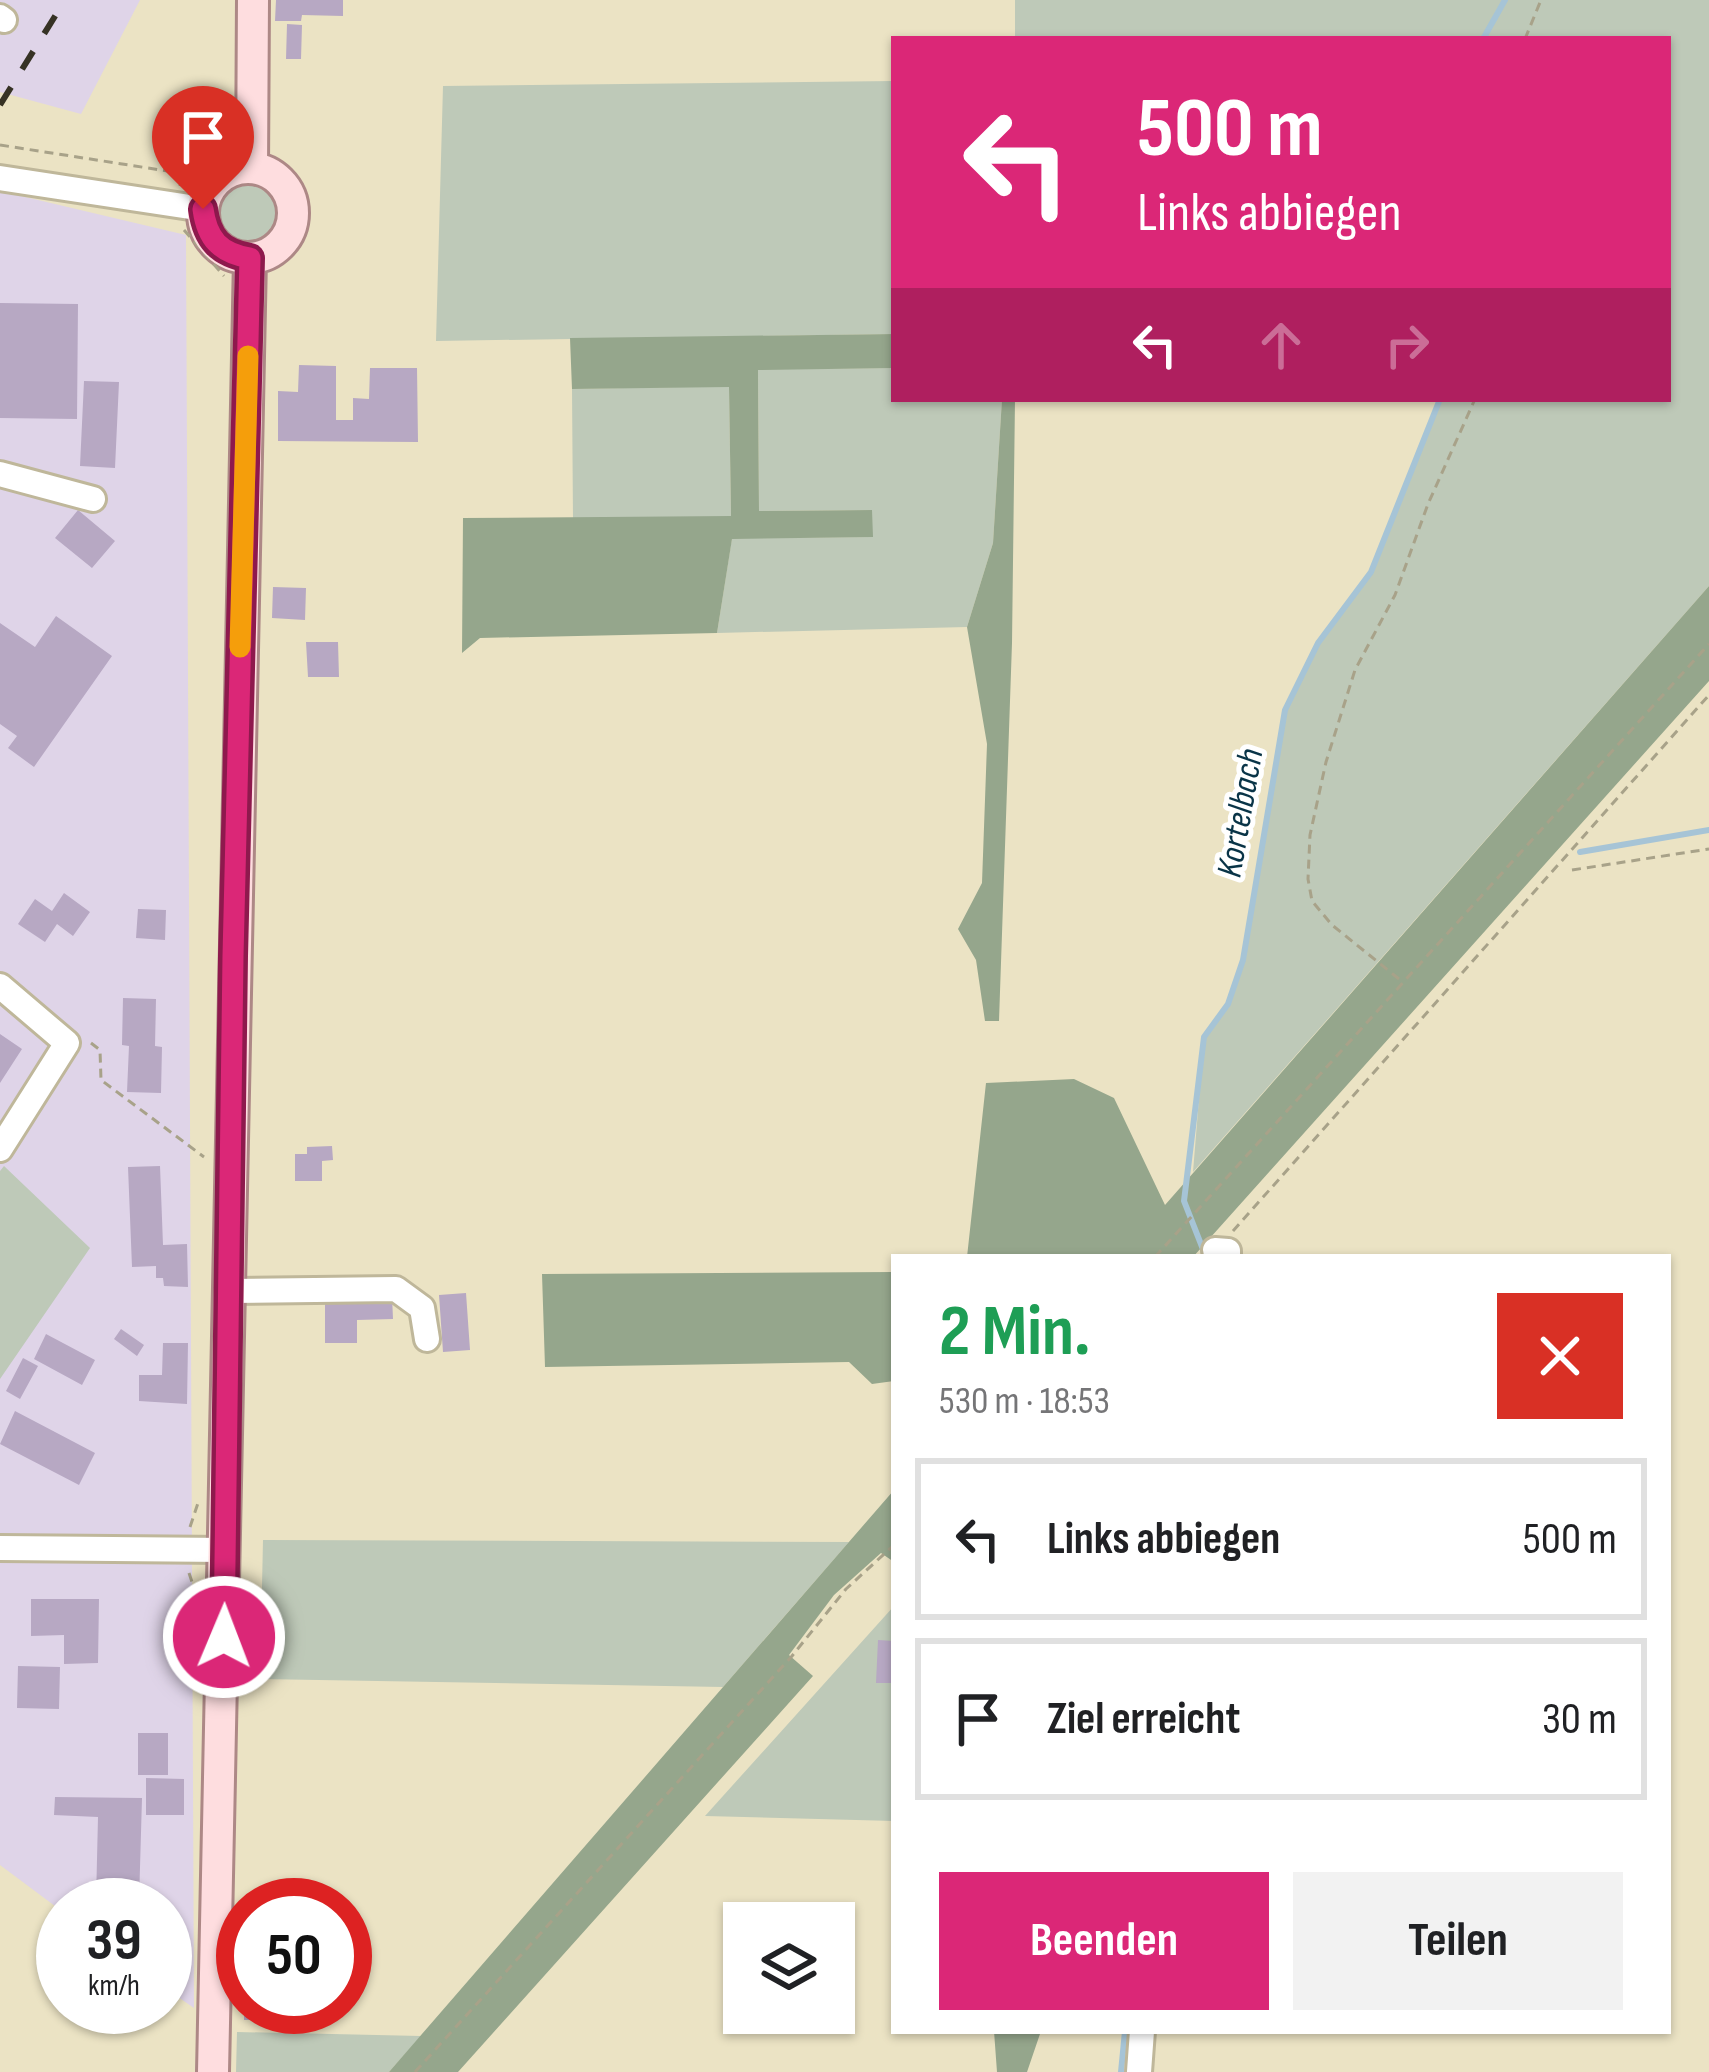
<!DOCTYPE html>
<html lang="de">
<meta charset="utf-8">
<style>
:root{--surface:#fff;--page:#f2f2f2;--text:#202124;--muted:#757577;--line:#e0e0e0;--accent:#db2777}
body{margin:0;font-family:"Sofia Sans Condensed",sans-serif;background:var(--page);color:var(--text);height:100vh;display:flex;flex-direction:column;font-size:45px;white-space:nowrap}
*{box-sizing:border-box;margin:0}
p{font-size:39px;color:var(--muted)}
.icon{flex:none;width:66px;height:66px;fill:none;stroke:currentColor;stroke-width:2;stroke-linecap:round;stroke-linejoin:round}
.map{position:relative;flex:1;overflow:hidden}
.side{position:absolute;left:891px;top:1254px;width:780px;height:780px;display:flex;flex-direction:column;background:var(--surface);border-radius:0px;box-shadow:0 3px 9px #0004}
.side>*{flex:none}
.top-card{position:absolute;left:891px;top:36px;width:780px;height:366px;border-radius:0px;box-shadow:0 3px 9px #0004;background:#db2777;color:#fff;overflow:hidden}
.buttons{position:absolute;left:723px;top:1902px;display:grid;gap:24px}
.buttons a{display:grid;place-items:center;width:132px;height:132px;border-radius:0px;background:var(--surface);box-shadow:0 3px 9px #0004;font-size:60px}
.speed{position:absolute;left:36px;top:1878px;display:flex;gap:24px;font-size:60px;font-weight:700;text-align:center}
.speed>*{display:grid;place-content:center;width:156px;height:156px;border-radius:50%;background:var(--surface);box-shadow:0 3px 9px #0004;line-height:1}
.speed small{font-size:30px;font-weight:400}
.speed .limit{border:18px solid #d22;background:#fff;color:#111}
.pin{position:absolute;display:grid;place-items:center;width:102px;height:102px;color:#fff;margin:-123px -51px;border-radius:50% 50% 50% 0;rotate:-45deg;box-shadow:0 0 12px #0007}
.pin .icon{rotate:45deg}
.me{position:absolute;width:132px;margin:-66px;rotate:1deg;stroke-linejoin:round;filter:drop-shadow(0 0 9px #0008)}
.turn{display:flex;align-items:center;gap:42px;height:252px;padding:0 48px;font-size:54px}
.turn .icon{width:156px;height:156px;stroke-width:2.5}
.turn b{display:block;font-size:84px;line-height:102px}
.lanes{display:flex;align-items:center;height:114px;padding:0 48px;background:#0003;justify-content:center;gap:60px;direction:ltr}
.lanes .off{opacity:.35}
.round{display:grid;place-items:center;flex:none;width:126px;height:126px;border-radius:0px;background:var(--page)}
.head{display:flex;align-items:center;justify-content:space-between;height:204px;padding:0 48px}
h1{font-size:72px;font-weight:700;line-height:90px;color:#1e9e55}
.action{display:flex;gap:24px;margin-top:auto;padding:24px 48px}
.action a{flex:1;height:138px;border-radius:0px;background:var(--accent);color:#fff;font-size:48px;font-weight:700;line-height:138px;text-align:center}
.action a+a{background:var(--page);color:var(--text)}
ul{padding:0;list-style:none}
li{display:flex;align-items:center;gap:36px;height:162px;margin:0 24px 18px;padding:0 24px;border:6px solid var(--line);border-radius:0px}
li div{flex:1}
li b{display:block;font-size:45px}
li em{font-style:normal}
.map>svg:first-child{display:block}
.industrial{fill:#dfd4e8}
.green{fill:#bec9b8}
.forest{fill:#95a68c}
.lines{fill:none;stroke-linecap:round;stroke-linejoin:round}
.stream{stroke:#a6c4d6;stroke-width:6}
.building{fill:#b7a8c3}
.minor-casing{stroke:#bfb79a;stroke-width:30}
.major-casing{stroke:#ad8886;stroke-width:36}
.path{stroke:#a8a289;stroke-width:3;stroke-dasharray:9 6;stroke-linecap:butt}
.minor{stroke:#fff;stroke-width:24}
.major{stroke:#fedddf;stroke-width:30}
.rail{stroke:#363224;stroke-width:6;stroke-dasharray:21 21;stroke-linecap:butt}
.route-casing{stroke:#8e194d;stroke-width:30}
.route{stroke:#db2777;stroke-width:21}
.slow{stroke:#f59e0b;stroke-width:21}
.labels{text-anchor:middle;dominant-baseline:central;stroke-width:10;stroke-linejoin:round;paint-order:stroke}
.water-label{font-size:36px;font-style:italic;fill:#093447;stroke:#fff}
</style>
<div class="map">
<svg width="1709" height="2072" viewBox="0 0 1709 2072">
<rect width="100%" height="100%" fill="#ebe3c4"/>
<!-- industrial -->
<path class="industrial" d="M0,0H140L81,114L0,92Z
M0,191L186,235L194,2008L165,1988V1905H63V1912L0,1865Z"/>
<!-- green -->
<path class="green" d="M1015,0H1709V586L1193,1172L1204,1037L1228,1004L1243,960L1285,710L1318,643L1371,571L1440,399H1668V39H1015Z
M894,81V334L436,341L443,86Z
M216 211a33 33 0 1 1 66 0a33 33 0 1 1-66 0Z
M894,368V399H1002L993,543L967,627L717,633L732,538L872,537V510L759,511L758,369Z
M729,386L731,517L573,519L572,389Z
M4,1166L90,1248L0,1379V1171Z
M263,1540L849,1542L723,1687L260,1679Z
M894,1606V1821L705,1816Z
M237,2032L421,2036L389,2072H236Z"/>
<!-- forest -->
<path class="forest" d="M894,334V368L758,370L759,511L872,510L873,537L732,539L717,633L480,638L462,653L463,518L731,516L729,387L572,389L570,338Z
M1002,399H1015L1012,643L999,1021H985L976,960L958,929L982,883L987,744L967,627L993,543Z
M1709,586V681L1193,1257H967L986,1083L1074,1079L1114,1098L1165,1205Z
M894,1272V1381L872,1384L849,1362L545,1367L542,1274Z
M894,1490V1562L881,1553L834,1595L789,1655L813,1676L458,2072H389Z
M994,2031H1041L1027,2072H997Z"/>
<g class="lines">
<!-- stream -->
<path class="stream" d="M1483,39L1505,0
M1580,852L1709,830
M1206,1257L1184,1201L1204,1037L1228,1004L1243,960L1285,710L1318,643L1371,572L1440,399
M1121,2072L1125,2031"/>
</g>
<!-- building -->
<path class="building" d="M276,0H343V16L302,15L301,21H275Z
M287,24L302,25L301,59H286Z
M0,303L78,304L77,419L0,418Z
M299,365L336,366V420H353V398L369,399L370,368H417L418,442L278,441V391L298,392Z
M84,381L119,382L115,468L80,466Z
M78,510L115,541L92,568L55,538Z
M273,587L306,588L305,620L272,618Z
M56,616L112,656L34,767L8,748L17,736L0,724V623L35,647Z
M306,642H338L339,677H308Z
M64,893L90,912L73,936L57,924L45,942L18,924L35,899L52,911Z
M138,909L166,910L165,940L136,938Z
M123,998L156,999L155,1046L162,1047L161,1093L127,1092L129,1046L122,1045Z
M0,1034L22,1049L0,1083Z
M332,1146L333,1160L322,1161V1181H295V1154H307V1147Z
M160,1166L163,1245L187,1244L188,1287L164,1286L163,1278H156V1266L132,1267L128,1167Z
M466,1293L470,1350L443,1352L439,1295Z
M392,1296L393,1319L357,1320V1343H325V1297Z
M121,1329L144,1345L137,1356L114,1339Z
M46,1334L95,1360L82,1385L34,1359Z
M163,1343H188L187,1404L139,1401V1375H162Z
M23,1358L38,1366L20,1399L6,1391Z
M15,1411L95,1453L79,1485L0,1444Z
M31,1599H99L98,1663L64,1664V1635L31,1636Z
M878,1640L894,1641V1683H876Z
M18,1666L60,1667L59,1709L17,1708Z
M138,1733H168V1775H138Z
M146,1778L184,1779V1815H146Z
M55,1797L142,1798L139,1902L96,1901L98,1817L54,1815Z
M244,2007H277V2020H244Z"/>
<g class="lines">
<!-- minor casing -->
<g class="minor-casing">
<path id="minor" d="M0,17L4,20
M0,178L203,209
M0,474L93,499
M0,986L67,1043L0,1149
M1215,1250L1228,1251V1257
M228,1291L396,1289L422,1308L427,1339
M0,1548L226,1550
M1139,2072L1142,2031"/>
</g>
<!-- major casing -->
<g class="major-casing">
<path id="major" d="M252,168L253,0
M203 213a45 45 0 1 1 90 0a45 45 0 1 1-90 0Z
M213,2072L250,258"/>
</g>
<!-- path -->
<path class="path" d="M1525,39L1541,0
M0,145L180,173
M180,186C185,158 210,152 229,135
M184,230L224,276
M1572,870L1709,849
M1399,979L1332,925L1312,901L1308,879L1310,835L1326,762L1355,670L1395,595L1428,504L1475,399
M91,1043L100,1050L101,1080L204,1157
M1233,1231L1709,695
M1155,1257L1709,644
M190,1527L198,1503
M189,1573L197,1597
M415,2072L792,1656L846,1589L894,1545"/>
<!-- minor -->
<use href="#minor" class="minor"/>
<!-- major -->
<use href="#major" class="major"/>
<!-- rail -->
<path class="rail" d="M0,105L65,0"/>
</g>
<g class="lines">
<!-- route casing -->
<g class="route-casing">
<path id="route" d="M203,209C207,239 220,253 250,258L233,956L224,1637"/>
</g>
<!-- route -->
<use href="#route" class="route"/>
<!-- slow -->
<path class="slow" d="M240,647L248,356"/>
</g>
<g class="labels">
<!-- water labels -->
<g class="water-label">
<text transform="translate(1241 813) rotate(-80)">Kortelbach</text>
</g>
</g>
</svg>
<div class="buttons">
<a><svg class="icon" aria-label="layers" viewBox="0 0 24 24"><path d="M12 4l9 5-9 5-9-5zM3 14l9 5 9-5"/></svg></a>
</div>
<div class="speed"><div>39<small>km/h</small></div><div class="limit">50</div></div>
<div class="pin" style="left:203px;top:209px;background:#d93025"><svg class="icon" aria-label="arrive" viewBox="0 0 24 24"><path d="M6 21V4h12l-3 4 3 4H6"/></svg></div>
<svg class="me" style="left:224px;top:1637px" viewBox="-20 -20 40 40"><circle r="17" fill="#db2777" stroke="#fff" stroke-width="3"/><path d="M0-11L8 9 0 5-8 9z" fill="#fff"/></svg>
<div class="top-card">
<div class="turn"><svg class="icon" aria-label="left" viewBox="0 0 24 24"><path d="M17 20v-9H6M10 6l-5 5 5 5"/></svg><div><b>500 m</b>Links abbiegen</div></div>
<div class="lanes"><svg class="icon" aria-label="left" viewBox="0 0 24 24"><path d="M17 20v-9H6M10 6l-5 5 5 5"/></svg><svg class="icon off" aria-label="ahead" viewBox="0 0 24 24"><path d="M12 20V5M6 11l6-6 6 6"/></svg><svg class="icon off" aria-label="right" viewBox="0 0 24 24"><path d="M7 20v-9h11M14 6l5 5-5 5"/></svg></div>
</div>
<section class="side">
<div class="head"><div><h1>2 Min.</h1><p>530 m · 18:53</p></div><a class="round" style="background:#d93025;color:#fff"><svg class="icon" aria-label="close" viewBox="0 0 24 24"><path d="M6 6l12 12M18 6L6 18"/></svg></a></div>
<ul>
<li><svg class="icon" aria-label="left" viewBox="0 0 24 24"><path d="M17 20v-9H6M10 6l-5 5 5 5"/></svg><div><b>Links abbiegen</b></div><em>500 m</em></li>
<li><svg class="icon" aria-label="arrive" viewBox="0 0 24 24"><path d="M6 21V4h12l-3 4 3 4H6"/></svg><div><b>Ziel erreicht</b></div><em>30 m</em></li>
</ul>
<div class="action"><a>Beenden</a><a>Teilen</a></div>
</section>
</div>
